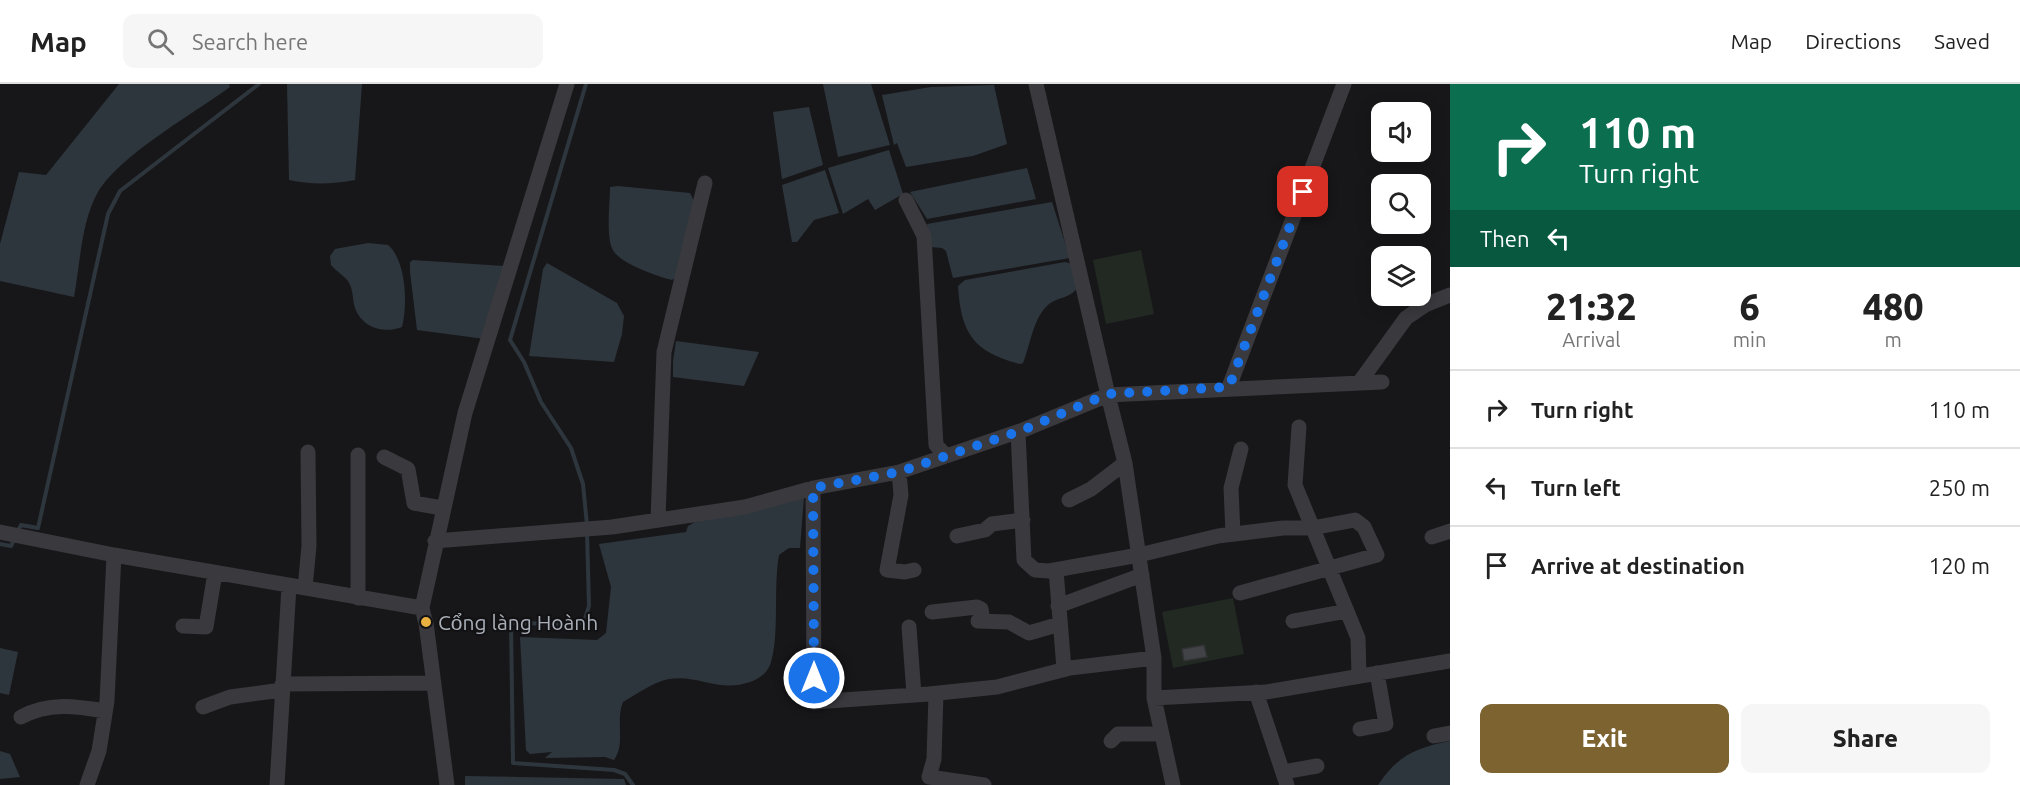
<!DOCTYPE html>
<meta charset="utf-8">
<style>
:root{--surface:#fff;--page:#f6f6f6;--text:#222;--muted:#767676;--line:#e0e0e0;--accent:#7c6330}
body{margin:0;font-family:Ubuntu,sans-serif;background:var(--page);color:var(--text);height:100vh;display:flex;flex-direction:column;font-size:22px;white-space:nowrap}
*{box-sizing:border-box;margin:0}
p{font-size:20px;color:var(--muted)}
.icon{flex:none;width:33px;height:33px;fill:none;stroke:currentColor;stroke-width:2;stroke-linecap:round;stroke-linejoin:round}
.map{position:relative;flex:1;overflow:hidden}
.details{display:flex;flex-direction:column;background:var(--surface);width:570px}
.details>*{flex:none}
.hud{background:#0b6e4f;color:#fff;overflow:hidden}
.fabs{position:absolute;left:1371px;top:18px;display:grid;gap:12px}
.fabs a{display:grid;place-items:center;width:60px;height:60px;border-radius:12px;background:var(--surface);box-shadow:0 3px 15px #0003;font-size:30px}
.pin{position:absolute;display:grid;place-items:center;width:51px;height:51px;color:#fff;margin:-26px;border-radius:12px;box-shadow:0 3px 9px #0006}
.me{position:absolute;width:66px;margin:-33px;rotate:0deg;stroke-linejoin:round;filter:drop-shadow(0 0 4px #0008)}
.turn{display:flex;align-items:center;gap:21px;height:126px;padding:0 30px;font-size:27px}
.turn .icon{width:78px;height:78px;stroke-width:2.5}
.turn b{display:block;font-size:42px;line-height:51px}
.then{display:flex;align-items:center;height:57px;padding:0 30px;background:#0003;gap:12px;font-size:22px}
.eta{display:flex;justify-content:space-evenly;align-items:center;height:102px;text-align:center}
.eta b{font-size:36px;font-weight:800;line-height:42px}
.action{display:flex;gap:12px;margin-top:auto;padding:12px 30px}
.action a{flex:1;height:69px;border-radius:12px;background:var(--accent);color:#fff;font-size:24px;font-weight:800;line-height:69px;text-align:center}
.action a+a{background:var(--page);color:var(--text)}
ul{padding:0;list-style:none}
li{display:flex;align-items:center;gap:18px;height:78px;padding:0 30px;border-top:2px solid var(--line)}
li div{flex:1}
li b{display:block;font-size:22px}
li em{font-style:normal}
header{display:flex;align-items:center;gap:36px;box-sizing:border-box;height:84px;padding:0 30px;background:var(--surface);border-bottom:2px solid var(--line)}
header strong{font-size:28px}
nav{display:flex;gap:33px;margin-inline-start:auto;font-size:21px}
.search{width:420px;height:54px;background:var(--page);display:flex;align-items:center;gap:15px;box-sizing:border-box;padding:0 21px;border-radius:12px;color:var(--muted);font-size:22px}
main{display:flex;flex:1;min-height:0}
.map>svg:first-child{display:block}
.green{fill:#222923}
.water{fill:#2e363d}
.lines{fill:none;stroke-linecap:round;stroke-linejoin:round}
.stream{stroke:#2e363d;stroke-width:4}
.building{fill:#424346;stroke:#323235;stroke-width:1.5}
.minor{stroke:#39393e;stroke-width:15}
.route{stroke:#1a73e8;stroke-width:10;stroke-dasharray:0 18}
.poi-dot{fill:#e9b240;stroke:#121214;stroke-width:2}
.labels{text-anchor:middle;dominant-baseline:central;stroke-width:4.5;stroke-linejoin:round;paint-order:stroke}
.poi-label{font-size:21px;fill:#aaafb8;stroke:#121214;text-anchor:start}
</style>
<header>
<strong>Map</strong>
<div class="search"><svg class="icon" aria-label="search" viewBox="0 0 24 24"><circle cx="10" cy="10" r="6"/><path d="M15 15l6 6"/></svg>Search here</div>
<nav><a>Map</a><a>Directions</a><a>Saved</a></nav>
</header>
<main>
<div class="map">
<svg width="1450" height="701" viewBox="0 0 1450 701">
<rect width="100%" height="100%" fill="#171719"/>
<!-- green -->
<path class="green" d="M1141,166L1154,230L1106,240L1093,176Z
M1233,514L1244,570L1173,584L1162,528Z"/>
<!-- water -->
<path class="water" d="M119,0H229L230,3C193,30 118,72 97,110C81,139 80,181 74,213L0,197V160L19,88L46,91Z
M287,0H362L355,96C333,100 311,101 289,96Z
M823,0H871L890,61L838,73Z
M994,1L1007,60L973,72L906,83L897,59L894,61L882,11L931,3Z
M809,23L823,81L782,95L773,28Z
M889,66L903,110L875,126L868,115L843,130L828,84Z
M1027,84L1036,115L927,135L910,108Z
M825,86L839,129L814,136L797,158H792L782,101Z
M618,102L690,109L694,117L678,192L672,196C657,192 617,179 612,164C606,150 610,119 610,103Z
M1052,118L1070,174L953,194L946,167L942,164L931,163L927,140Z
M368,159L388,161C406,176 408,220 402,243C384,250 362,244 355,224C352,215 354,206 348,197C343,191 336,187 331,181L330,172L335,165Z
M413,176L504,182L485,255L417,246L410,188V178Z
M1065,178L1073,180L1078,203C1069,216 1057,212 1047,222C1033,235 1030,262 1023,279L1020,280C973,268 961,249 958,202L965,196Z
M547,179L617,219L624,232L622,250L614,278L529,272L543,185Z
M676,257L759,268L744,302L673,293V277Z
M804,413L800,464H789L779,471C773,503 780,554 770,581C766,590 759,595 750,598C719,609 698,590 669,595C653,598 637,610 623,618C615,637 626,659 614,676L605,673L545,674L552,668L530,670L526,666L520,553L597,556L606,549L611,503L599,460L686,448L688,442L695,438Z
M0,564L18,568L9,611L0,609Z
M1450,657V701H1378C1398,671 1416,664 1450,657Z
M0,667L10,670L20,693L0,695Z
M465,692L624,695L626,701H465Z"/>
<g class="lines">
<!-- stream -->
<path class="stream" d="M586,0L510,256L524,278L541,318L571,364L583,400L587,441
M19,445L21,441L38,444L108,130L120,107L259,0
M587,448L589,522L584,538L574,540L511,539L513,679L614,686L625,690L633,701
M0,460L11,462L13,458"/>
</g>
<!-- building -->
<path class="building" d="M1204,561L1207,573L1184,577L1182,565Z"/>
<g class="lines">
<!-- minor -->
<path class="minor" d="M1036,0L1108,311L1382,298
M906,116L924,152L936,361L946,372
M1359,299L1406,234L1425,221L1450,211
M1229,303L1344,0
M1299,343L1295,401L1358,554L1359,592
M1018,348L1024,476L1035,486L1049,487L1139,471L1218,452L1283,444H1312L1355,436L1364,443L1377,471L1240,509
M384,373L408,385L414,419L442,424
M899,388L901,411L887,486L905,488L914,486
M813,404L814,618L929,610L997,603L1070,584L1154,574
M1069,416L1091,405L1125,379
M658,436L664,268L705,99
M0,448L114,471L422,524
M1233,450L1231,404L1241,365
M957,452L985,446L992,440L1023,436
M1432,453L1450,447
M435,457L612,443L745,423L813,404L899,388L1023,346L1108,311L1125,379L1154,574V614L1173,701
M1056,486L1064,585
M305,504L309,462L308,368
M358,514V371
M1058,522L1142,491
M932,528L977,523L981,525L983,537
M425,536L422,524L465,329L567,0
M978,537L1009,538L1029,549L1060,540
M1293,537L1347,527
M426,539L447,701
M183,542L206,543L215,489
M909,543L914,611
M282,600L434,599
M1256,608L1287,701
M936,610L934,675L929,693L984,701
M1154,614L1266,608L1450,577
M203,623L230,613L282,606
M21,633C49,618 75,622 105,627
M1360,645L1386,640L1377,589
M1434,652L1450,649
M1111,657L1118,650H1162
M1283,688L1317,682
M87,701L99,667L107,617L114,471
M277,701L289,502"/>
</g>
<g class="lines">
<!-- route -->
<path class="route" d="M814,594L813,404L899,388L1023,346L1108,310L1229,303L1303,108"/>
</g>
<!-- markers -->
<circle class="poi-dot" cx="426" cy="538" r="6"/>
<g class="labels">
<!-- poi labels -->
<g class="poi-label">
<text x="438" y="538">Cổng làng Hoành</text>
</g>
</g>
</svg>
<div class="fabs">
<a><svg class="icon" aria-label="sound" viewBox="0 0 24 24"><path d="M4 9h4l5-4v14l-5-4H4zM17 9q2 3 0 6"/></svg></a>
<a><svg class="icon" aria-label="search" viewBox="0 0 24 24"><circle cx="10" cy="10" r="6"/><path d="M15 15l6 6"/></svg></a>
<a><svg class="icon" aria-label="layers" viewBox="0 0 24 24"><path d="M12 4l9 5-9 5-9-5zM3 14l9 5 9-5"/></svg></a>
</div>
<div class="pin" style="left:1303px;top:108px;background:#d93025"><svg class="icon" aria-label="arrive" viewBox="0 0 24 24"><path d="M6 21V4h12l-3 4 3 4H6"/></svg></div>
<svg class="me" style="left:814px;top:594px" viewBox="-20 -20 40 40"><circle r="17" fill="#1a73e8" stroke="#fff" stroke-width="3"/><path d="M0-11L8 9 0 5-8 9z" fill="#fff"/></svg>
</div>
<section class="details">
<div class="hud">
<div class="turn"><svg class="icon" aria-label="right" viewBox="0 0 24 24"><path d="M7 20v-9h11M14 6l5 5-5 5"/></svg><div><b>110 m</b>Turn right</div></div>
<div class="then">Then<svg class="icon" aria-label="left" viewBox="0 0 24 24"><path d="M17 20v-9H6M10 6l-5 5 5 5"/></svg></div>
</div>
<div class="eta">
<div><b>21:32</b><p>Arrival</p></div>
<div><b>6</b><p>min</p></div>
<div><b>480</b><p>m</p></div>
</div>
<ul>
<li><svg class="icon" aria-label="right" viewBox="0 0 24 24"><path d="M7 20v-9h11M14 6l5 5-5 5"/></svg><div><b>Turn right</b></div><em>110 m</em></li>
<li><svg class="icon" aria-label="left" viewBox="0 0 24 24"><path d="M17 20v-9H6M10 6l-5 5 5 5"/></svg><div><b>Turn left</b></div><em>250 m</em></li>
<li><svg class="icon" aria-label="arrive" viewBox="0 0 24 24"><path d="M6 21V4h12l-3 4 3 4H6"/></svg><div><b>Arrive at destination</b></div><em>120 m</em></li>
</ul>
<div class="action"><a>Exit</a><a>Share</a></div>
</section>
</main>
